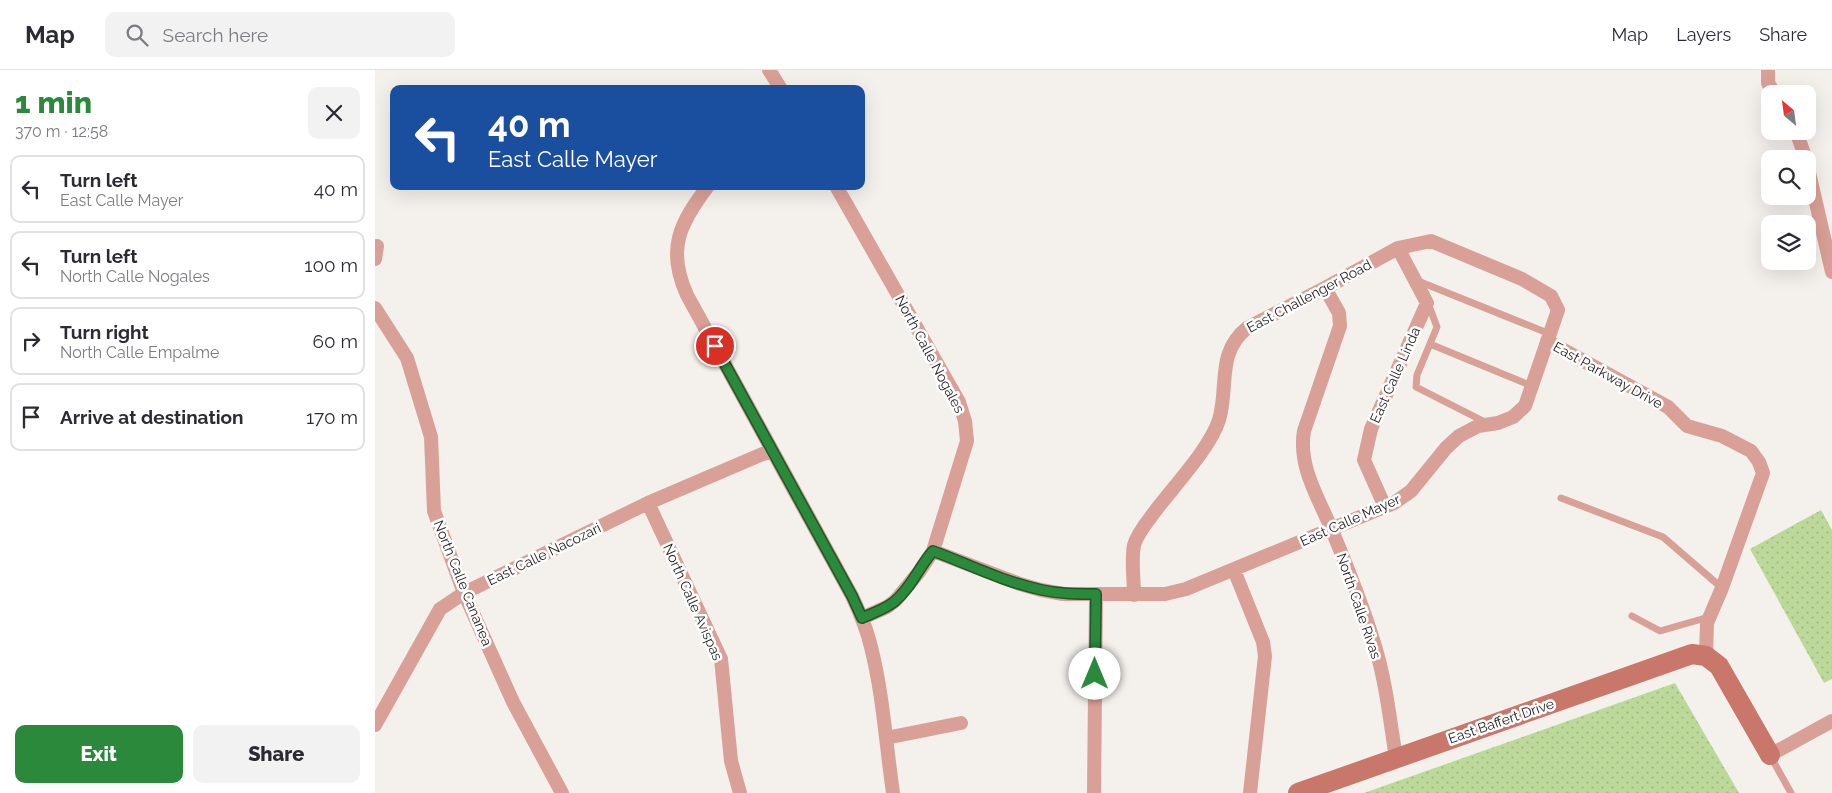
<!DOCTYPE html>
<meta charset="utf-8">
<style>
:root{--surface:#fff;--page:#f2f2f3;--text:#2b2b33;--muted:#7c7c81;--line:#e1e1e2;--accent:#2b893c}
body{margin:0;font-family:Raleway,sans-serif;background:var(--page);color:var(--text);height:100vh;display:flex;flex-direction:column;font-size:19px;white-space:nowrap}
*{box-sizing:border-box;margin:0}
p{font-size:16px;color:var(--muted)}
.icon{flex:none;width:28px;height:28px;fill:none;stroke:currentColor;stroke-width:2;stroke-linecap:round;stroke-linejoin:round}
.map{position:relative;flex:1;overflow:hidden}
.details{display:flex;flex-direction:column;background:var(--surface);width:375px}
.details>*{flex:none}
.banner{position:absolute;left:15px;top:15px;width:475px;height:105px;border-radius:10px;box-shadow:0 5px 20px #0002;background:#1a4fa0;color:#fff;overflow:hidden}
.needle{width:32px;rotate:331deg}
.tools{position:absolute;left:1386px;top:15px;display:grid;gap:10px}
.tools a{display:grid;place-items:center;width:55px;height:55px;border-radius:10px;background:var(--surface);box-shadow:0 5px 20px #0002;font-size:25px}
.pin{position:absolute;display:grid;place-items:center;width:42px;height:42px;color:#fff;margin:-21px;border:2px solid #fff;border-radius:50%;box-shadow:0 1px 5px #0007}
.me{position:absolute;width:55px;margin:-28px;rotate:0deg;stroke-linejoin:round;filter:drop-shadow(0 0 4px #0008)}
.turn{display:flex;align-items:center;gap:18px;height:105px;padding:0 15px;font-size:22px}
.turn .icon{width:65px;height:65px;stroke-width:2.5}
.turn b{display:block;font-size:35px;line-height:42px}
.round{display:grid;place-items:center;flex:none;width:52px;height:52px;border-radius:10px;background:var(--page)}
.head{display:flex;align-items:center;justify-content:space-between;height:85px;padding:0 15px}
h1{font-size:30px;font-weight:800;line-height:38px;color:var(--accent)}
.primary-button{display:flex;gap:10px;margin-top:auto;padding:10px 15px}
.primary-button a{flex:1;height:58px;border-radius:10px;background:var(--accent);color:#fff;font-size:20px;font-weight:800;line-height:58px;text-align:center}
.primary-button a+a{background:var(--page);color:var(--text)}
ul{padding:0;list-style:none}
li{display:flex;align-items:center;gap:15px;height:68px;margin:0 10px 8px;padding:0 5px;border:2px solid var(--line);border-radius:10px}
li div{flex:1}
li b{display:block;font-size:19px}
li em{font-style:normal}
header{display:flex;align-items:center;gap:30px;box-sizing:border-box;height:70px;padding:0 25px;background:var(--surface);border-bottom:1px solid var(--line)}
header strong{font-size:24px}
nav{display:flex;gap:28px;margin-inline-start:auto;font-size:18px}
.search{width:350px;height:45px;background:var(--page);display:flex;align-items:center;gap:12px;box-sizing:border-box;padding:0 18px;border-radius:10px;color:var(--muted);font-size:19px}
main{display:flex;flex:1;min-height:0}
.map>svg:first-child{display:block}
.grass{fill:url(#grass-dots)}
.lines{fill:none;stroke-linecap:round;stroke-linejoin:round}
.lane{stroke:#d9a097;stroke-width:7}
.street{stroke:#d9a097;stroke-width:14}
.secondary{stroke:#c9766b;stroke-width:20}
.route-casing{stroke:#1c5927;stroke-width:12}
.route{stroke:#2b893c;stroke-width:9}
.labels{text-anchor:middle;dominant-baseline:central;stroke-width:5;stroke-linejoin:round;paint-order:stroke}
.street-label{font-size:14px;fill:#201f1d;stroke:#fff}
</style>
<header>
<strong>Map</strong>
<div class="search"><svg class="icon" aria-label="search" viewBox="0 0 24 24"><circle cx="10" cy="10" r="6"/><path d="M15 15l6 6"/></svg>Search here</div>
<nav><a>Map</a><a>Layers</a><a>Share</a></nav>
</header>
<main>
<section class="details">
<div class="head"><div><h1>1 min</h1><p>370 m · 12:58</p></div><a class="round"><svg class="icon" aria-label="close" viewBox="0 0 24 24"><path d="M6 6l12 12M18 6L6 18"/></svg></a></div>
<ul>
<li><svg class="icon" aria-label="left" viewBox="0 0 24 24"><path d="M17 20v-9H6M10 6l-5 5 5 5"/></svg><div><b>Turn left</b><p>East Calle Mayer</p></div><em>40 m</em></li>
<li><svg class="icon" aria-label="left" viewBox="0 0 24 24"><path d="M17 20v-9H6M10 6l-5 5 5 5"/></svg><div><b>Turn left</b><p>North Calle Nogales</p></div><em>100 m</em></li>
<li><svg class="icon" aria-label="right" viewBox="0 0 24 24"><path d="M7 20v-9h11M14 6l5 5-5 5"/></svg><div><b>Turn right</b><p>North Calle Empalme</p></div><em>60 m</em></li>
<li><svg class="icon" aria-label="arrive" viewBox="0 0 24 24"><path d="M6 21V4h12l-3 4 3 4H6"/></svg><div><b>Arrive at destination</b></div><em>170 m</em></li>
</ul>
<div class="primary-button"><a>Exit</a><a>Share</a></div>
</section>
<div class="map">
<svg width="1457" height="723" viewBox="0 0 1457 723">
<defs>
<pattern id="grass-dots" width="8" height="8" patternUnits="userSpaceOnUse" patternTransform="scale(1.25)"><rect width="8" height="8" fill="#bcd999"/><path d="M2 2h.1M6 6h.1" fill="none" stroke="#a1ba83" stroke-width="1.8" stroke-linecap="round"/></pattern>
</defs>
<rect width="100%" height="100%" fill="#f4f0ec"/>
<!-- grass -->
<path class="grass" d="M1446,440L1457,460V609L1449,613L1375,479Z
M1300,613L1364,723H989Z"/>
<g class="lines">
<!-- lane -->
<path class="lane" d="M1043,211L1175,264
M1053,233L1062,257L1042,305L1041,317L1112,353
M1055,274L1157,316
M1186,428L1288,467L1347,518
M1257,546L1285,561L1334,547
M1396,687L1416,723"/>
<!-- street -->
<path class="street" d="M394,0L406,19
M1393,0V13L1400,24
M1421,61L1431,89
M1432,94L1457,202
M333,116C305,153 291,179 312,225L477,526C485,543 492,559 496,577C508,624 511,675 518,723
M461,116L584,332L590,351L592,371L558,481L544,502L521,530L512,537L487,548
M0,189L2,176
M950,218L964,243L965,256L929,361C923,396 943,427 956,458C972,496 988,536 1000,576C1011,612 1015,651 1021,688
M0,238L32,288L56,367L59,441L89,523L138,632L187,723
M1172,271L1293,337L1312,356L1347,366L1376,381L1384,392L1388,403L1347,518L1332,553L1331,586
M273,433L346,589L356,691L365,723
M1010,437L989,390L996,359L1052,233L1023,178
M558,481L645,514L666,520L688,524H790L811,519L1019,433L1036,421L1071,378L1084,366L1103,356L1123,353L1138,347L1150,336L1183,240L1176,226L1147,209L1056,171L1023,178L950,218L872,258C841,283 854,316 844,350C835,378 800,415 781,440C773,451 763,462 759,475C756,491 759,509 759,525
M859,500L888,572L890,586L875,723
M0,655L65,539L89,523L273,433L397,380
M511,668L586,653
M1395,685L1457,651
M719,723L721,524"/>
<!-- secondary -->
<path class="secondary" d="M923,723L1317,584L1331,586L1344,596L1395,685"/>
</g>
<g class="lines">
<!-- route casing -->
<g class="route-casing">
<path id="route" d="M340,276L477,526L487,548C498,543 510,539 519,532C536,518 544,497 558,481C593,494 629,512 667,520C685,524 702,524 721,524L720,604"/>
</g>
<!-- route -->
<use href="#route" class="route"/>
</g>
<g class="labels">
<!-- street labels -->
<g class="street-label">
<text transform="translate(934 226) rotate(-28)">East Challenger Road</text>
<text transform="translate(555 284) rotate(62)">North Calle Nogales</text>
<text transform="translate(1020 305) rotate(-66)">East Calle Linda</text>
<text transform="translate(1233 305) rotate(29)">East Parkway Drive</text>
<text transform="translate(975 450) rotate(-24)">East Calle Mayer</text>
<text transform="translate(169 484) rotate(-26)">East Calle Nacozari</text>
<text transform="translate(88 513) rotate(68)">North Calle Cananea</text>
<text transform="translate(318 532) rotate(66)">North Calle Avispas</text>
<text transform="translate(984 536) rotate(71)">North Calle Rivas</text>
<text transform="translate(1126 651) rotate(-19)">East Baffert Drive</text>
</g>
</g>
</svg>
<div class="tools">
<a><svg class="needle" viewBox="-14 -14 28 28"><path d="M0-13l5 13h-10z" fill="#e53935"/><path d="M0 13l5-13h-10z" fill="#7c7c81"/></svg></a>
<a><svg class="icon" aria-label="search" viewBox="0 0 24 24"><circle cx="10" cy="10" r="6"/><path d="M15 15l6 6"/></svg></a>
<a><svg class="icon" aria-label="layers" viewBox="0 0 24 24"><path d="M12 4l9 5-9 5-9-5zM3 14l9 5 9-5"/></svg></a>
</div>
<div class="pin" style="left:340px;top:276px;background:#d93025"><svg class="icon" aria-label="arrive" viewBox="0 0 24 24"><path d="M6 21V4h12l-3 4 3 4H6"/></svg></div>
<svg class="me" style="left:720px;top:604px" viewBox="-20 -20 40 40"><circle r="19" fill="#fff"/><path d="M0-13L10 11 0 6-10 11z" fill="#2b893c"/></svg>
<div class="banner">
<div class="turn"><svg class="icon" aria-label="left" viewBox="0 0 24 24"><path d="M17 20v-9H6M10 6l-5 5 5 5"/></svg><div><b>40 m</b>East Calle Mayer</div></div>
</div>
</div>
</main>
